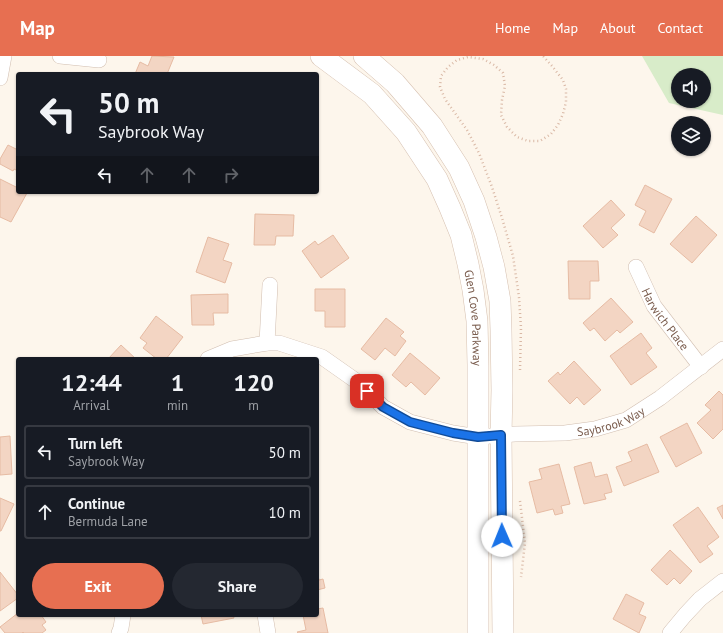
<!DOCTYPE html>
<style>
:root{--surface:#171b24;--page:#242831;--text:#f1f3f6;--muted:#9ea1a6;--line:#363941;--accent:#e76f51}
body{margin:0;font-family:"PT Sans",sans-serif;background:var(--page);color:var(--text);height:100vh;display:flex;flex-direction:column;font-size:15px;white-space:nowrap}
*{box-sizing:border-box;margin:0}
p{font-size:13px;color:var(--muted)}
.icon{flex:none;width:22px;height:22px;fill:none;stroke:currentColor;stroke-width:2;stroke-linecap:round;stroke-linejoin:round}
.map{position:relative;flex:1;overflow:hidden}
.details{position:absolute;left:16px;top:301px;width:303px;height:260px;display:flex;flex-direction:column;background:var(--surface);border-radius:4px;box-shadow:0 1px 3px #0004}
.details>*{flex:none}
.banner{position:absolute;left:16px;top:16px;width:303px;height:122px;border-radius:4px;box-shadow:0 1px 3px #0004;background:#171b24;color:var(--text);overflow:hidden}
.fabs{position:absolute;left:671px;top:12px;display:grid;gap:8px}
.fabs a{display:grid;place-items:center;width:40px;height:40px;border-radius:50%;background:var(--surface);box-shadow:0 1px 3px #0004;font-size:20px}
.pin{position:absolute;display:grid;place-items:center;width:34px;height:34px;color:#fff;margin:-17px;border-radius:8px;box-shadow:0 2px 6px #0006}
.me{position:absolute;width:44px;margin:-22px;rotate:359deg;stroke-linejoin:round;filter:drop-shadow(0 0 3px #0008)}
.turn{display:flex;align-items:center;gap:14px;height:84px;padding:0 16px;font-size:18px}
.turn .icon{width:52px;height:52px;stroke-width:2.5}
.turn b{display:block;font-size:28px;line-height:34px}
.lanes{display:flex;align-items:center;height:38px;padding:0 16px;background:#0003;justify-content:center;gap:20px;direction:ltr}
.lanes .off{opacity:.35}
.eta{display:flex;justify-content:space-evenly;align-items:center;height:68px;text-align:center}
.eta b{font-size:24px;font-weight:800;line-height:28px}
.action{display:flex;gap:8px;margin-top:auto;padding:8px 16px}
.action a{flex:1;height:46px;border-radius:24px;background:var(--accent);color:#fff;font-size:16px;font-weight:800;line-height:46px;text-align:center}
.action a+a{background:var(--page);color:var(--text)}
ul{padding:0;list-style:none}
li{display:flex;align-items:center;gap:12px;height:54px;margin:0 8px 6px;padding:0 8px;border:2px solid var(--line);border-radius:4px}
li div{flex:1}
li b{display:block;font-size:15px}
li em{font-style:normal}
header{display:flex;align-items:center;gap:24px;box-sizing:border-box;height:56px;padding:0 20px;background:var(--accent);color:#fff}
header strong{font-size:19px}
nav{display:flex;gap:22px;margin-inline-start:auto;font-size:14px}
.map>svg:first-child{display:block}
.green{fill:#d8ecc9;fill-rule:evenodd}
.building{fill:#f3d5c3;stroke:#e6bba3}
.lines{fill:none;stroke-linecap:round;stroke-linejoin:round}
.street-casing{stroke:#d1beb0;stroke-width:16}
.secondary-casing{stroke:#d6c0b0;stroke-width:22}
.path{stroke:#d9b8a5;stroke-width:2.5;stroke-dasharray:1 3;stroke-linecap:butt}
.street{stroke:#fff;stroke-width:15}
.secondary{stroke:#fff;stroke-width:21}
.route-casing{stroke:#114b97;stroke-width:10}
.route{stroke:#1a73e8;stroke-width:7}
.labels{text-anchor:middle;dominant-baseline:central;stroke-width:3.5;stroke-linejoin:round;paint-order:stroke}
.street-label{font-size:12px;fill:#7a5c4d;stroke:#fffaf3}
</style>
<header>
<strong>Map</strong>
<nav><a>Home</a><a>Map</a><a>About</a><a>Contact</a></nav>
</header>
<div class="map">
<svg width="723" height="577" viewBox="0 0 723 577">
<rect width="100%" height="100%" fill="#fdf6ec"/>
<!-- green -->
<path class="green" d="M642,0H723V59L669,47ZM678,19H704V45H678Z"/>
<!-- building -->
<path class="building" d="M152,0L174,1L167,18H135L140,6L148,10Z
M8,89L18,94V115L14,113L13,115L0,108V103Z
M0,123L18,132V136L27,137L11,166L0,161Z
M645,129L672,143L654,177L639,169L646,155L635,149Z
M611,144L625,159L611,172L618,179L603,192L583,170Z
M255,158L294,159L293,180H276L275,189H254Z
M696,160L717,179L692,207L670,188Z
M333,179L349,202L321,222L302,195L315,185L318,189Z
M208,181L229,188L223,204L232,207L225,227L196,216Z
M568,205H598L599,225H590V243H569Z
M315,233H345V271H325V255H315Z
M228,238V257H213L214,269H192L191,239Z
M611,242L633,266L620,277L617,274L605,285L594,272L590,275L583,267Z
M156,260L183,281L166,303H157L143,292L147,287L140,282Z
M386,262L404,276L400,280L406,285L395,300L385,292L375,304L361,293Z
M641,277L652,292L646,297L657,311L631,329L610,300Z
M121,289L136,303H108Z
M410,297L440,322L425,339L411,326L406,331L392,319Z
M574,305L601,334L584,349L577,341L570,348L548,325L558,316L560,319Z
M719,335L723,339V373L713,383L697,367L711,354L705,349Z
M687,367L702,397L676,411L660,381Z
M10,380L12,418L0,419V381Z
M647,388L659,416L624,430L616,411L632,405L628,396Z
M591,406L595,421L607,418L612,436L604,438L606,443L584,448L574,411Z
M559,408L570,448L561,450L563,457L555,459L553,453L537,457L529,426L542,423L539,413Z
M0,442L14,448L1,475H0Z
M723,449V463L717,452Z
M698,451L719,481L707,490L713,498L700,507L673,469Z
M670,494L692,515L680,528L674,522L667,529L651,514Z
M317,515L319,524L323,523L325,532L317,534Z
M0,516L18,539V542L0,555Z
M626,538L644,547L639,558L646,561L639,577L613,563Z
M323,552L328,577H298L297,576L306,574L303,559H317V553Z
M18,557V559H41L46,566L42,569L46,574L42,577H24L23,576L22,577H5L0,571Z
M201,559H233L234,562L203,568Z"/>
<g class="lines">
<!-- street casing -->
<g class="street-casing">
<g id="street">
<path d="M60,0L99,4"/>
<path d="M0,22L4,0"/>
<path id="s1" d="M636,211L654,250L701,311"/>
<path d="M267,287L270,229"/>
<path id="s2" d="M208,303L232,293L267,287H279L322,301L359,327L383,351L410,366L453,377L478,381L515,378L565,377L595,373L626,364L660,342L723,293"/>
<path d="M265,559L268,577"/>
<path d="M119,577L121,572L123,559"/>
<path d="M670,577L685,559L700,543L723,525"/>
</g>
</g>
<!-- secondary casing -->
<g class="secondary-casing">
<g id="secondary">
<path id="s3" d="M321,0L372,38L406,76L437,123L450,152L461,179L468,208L473,234L477,265L478,309V577"/>
<path d="M364,0L395,27L432,70L459,112L474,145L486,181L494,211L500,245L501,274L502,334L501,379L503,577"/>
</g>
</g>
<!-- path -->
<path class="path" d="M520,314L521,272L519,241L513,200L502,162L492,131L479,97L467,74L445,43L440,31L441,20L448,11L457,4L468,1L483,3L494,9L503,17L505,30L502,44L501,59L507,71L517,81L528,85H540L551,78L558,69L563,58L566,46V33L563,24L552,10L543,0
M520,445L525,487L521,521"/>
<!-- street -->
<use href="#street" class="street"/>
<!-- secondary -->
<use href="#secondary" class="secondary"/>
</g>
<g class="lines">
<!-- route casing -->
<g class="route-casing">
<path id="route" d="M367,335L383,351L410,366L453,377L478,381L501,379L502,480"/>
</g>
<!-- route -->
<use href="#route" class="route"/>
</g>
<g class="labels">
<!-- street labels -->
<g class="street-label">
<text stroke="none"><textPath href="#s3" startOffset="316">Glen Cove Parkway</textPath></text>
<text stroke="none"><textPath href="#s1" startOffset="60">Harwich Place</textPath></text>
<text stroke="none"><textPath href="#s2" startOffset="433">Saybrook Way</textPath></text>
</g>
</g>
</svg>
<div class="fabs">
<a><svg class="icon" aria-label="sound" viewBox="0 0 24 24"><path d="M4 9h4l5-4v14l-5-4H4zM17 9q2 3 0 6"/></svg></a>
<a><svg class="icon" aria-label="layers" viewBox="0 0 24 24"><path d="M12 4l9 5-9 5-9-5zM3 14l9 5 9-5"/></svg></a>
</div>
<div class="pin" style="left:367px;top:335px;background:#d93025"><svg class="icon" aria-label="arrive" viewBox="0 0 24 24"><path d="M6 21V4h12l-3 4 3 4H6"/></svg></div>
<svg class="me" style="left:502px;top:480px" viewBox="-20 -20 40 40"><circle r="19" fill="#fff"/><path d="M0-13L10 11 0 6-10 11z" fill="#1a73e8"/></svg>
<div class="banner">
<div class="turn"><svg class="icon" aria-label="left" viewBox="0 0 24 24"><path d="M17 20v-9H6M10 6l-5 5 5 5"/></svg><div><b>50 m</b>Saybrook Way</div></div>
<div class="lanes"><svg class="icon" aria-label="left" viewBox="0 0 24 24"><path d="M17 20v-9H6M10 6l-5 5 5 5"/></svg><svg class="icon off" aria-label="ahead" viewBox="0 0 24 24"><path d="M12 20V5M6 11l6-6 6 6"/></svg><svg class="icon off" aria-label="ahead" viewBox="0 0 24 24"><path d="M12 20V5M6 11l6-6 6 6"/></svg><svg class="icon off" aria-label="right" viewBox="0 0 24 24"><path d="M7 20v-9h11M14 6l5 5-5 5"/></svg></div>
</div>
<section class="details">
<div class="eta">
<div><b>12:44</b><p>Arrival</p></div>
<div><b>1</b><p>min</p></div>
<div><b>120</b><p>m</p></div>
</div>
<ul>
<li><svg class="icon" aria-label="left" viewBox="0 0 24 24"><path d="M17 20v-9H6M10 6l-5 5 5 5"/></svg><div><b>Turn left</b><p>Saybrook Way</p></div><em>50 m</em></li>
<li><svg class="icon" aria-label="ahead" viewBox="0 0 24 24"><path d="M12 20V5M6 11l6-6 6 6"/></svg><div><b>Continue</b><p>Bermuda Lane</p></div><em>10 m</em></li>
</ul>
<div class="action"><a>Exit</a><a>Share</a></div>
</section>
</div>
